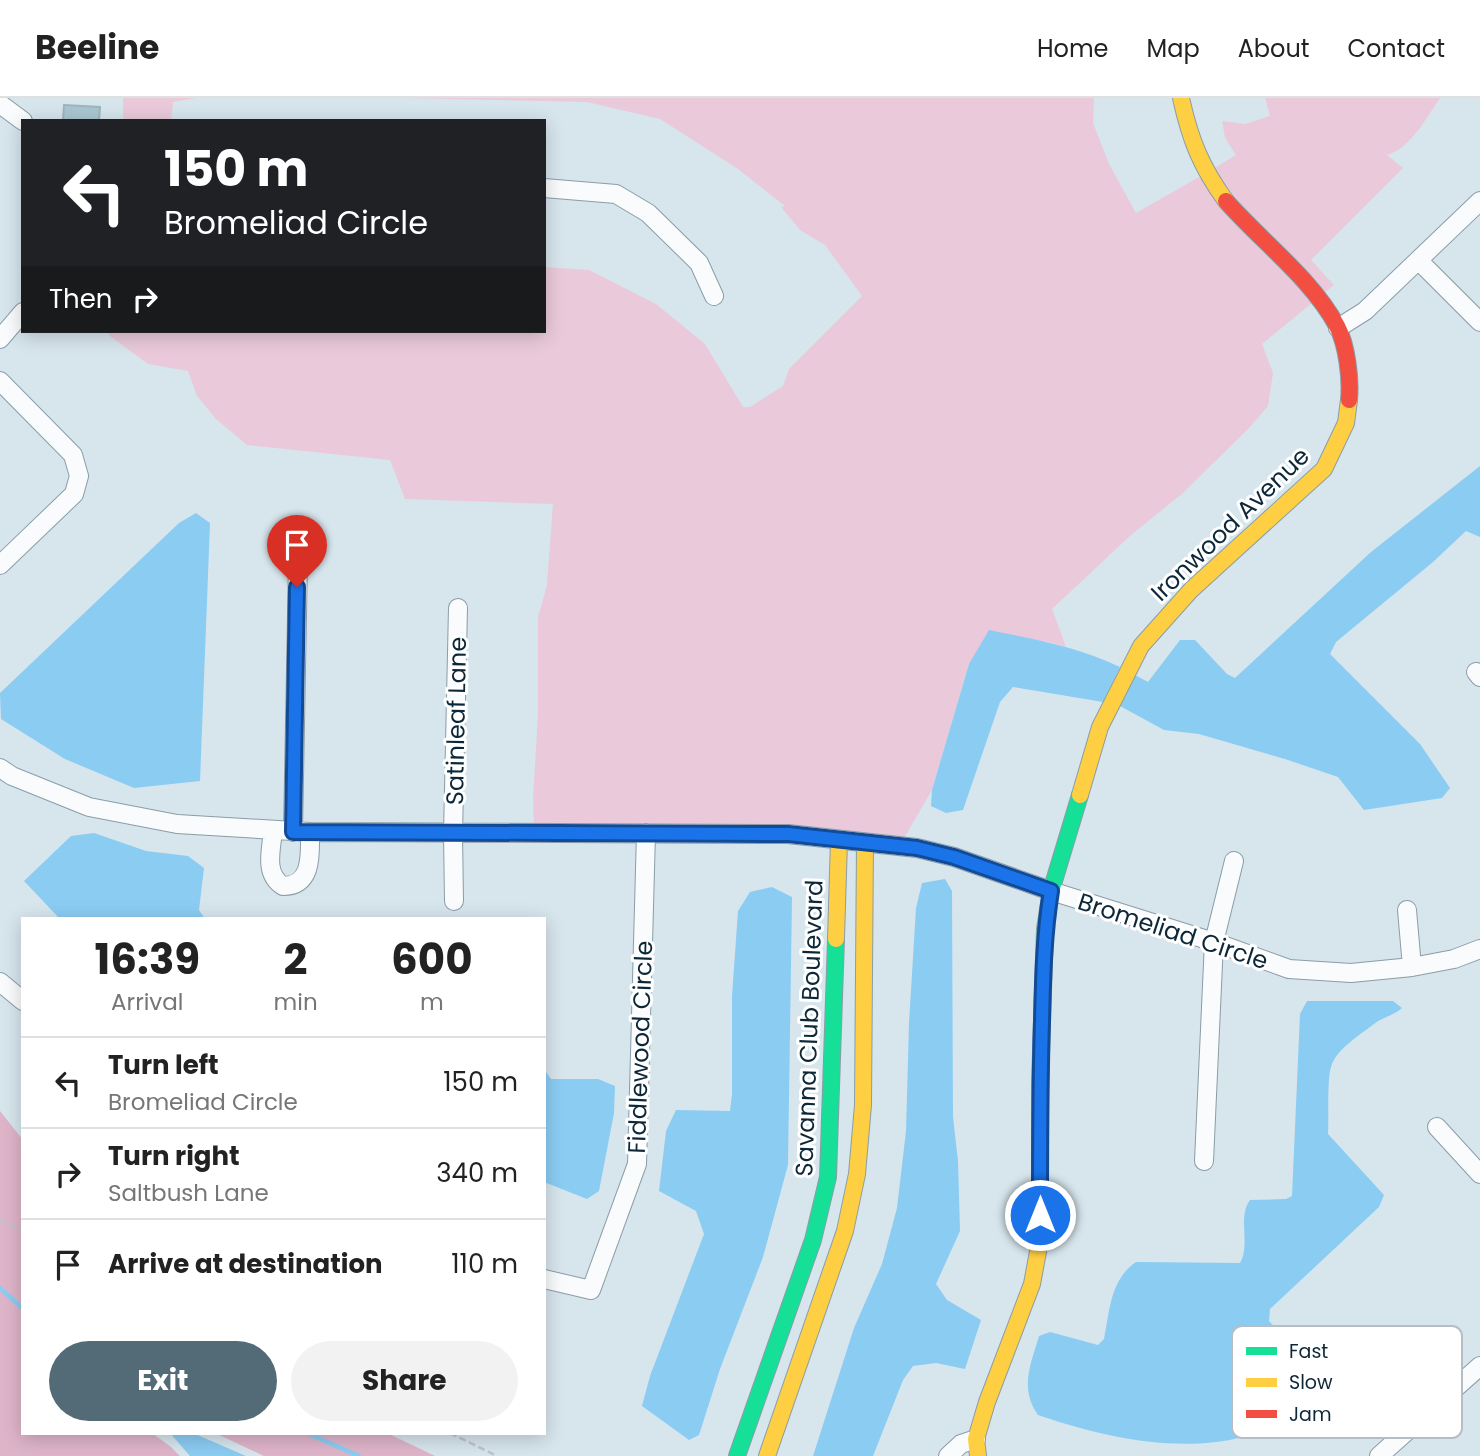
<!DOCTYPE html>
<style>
:root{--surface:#fff;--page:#f2f2f2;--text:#222;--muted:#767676;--line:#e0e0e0;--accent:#536a77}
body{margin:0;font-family:Poppins,sans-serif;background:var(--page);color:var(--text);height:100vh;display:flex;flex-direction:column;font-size:26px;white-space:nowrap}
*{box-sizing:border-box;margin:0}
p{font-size:23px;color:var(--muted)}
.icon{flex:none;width:38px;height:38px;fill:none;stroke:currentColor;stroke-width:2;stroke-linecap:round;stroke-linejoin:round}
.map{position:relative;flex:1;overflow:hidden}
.details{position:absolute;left:21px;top:819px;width:525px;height:518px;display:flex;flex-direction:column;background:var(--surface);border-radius:0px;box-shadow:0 4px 18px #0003}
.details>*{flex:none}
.guide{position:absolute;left:21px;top:21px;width:525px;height:214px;border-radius:0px;box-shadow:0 4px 18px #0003;background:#202124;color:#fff;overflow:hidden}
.pin{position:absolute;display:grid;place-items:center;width:60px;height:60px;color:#fff;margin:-72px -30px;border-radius:50% 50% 50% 0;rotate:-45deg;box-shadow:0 0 7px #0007}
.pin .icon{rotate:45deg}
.me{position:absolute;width:77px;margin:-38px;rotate:0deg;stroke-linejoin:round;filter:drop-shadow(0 0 5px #0008)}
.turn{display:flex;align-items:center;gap:24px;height:147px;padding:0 28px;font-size:32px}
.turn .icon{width:91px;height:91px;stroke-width:2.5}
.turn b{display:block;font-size:49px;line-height:60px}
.then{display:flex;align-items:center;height:66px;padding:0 28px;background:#0003;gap:14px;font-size:26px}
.eta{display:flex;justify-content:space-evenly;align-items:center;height:119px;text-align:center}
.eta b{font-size:42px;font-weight:700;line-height:49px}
.action{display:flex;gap:14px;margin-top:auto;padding:14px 28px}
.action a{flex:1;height:80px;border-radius:42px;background:var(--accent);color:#fff;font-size:28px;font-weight:700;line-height:80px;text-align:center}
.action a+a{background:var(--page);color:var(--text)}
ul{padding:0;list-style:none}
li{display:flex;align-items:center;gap:21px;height:91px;padding:0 28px;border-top:2px solid var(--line)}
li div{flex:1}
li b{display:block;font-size:26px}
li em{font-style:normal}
header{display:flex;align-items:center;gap:42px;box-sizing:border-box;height:98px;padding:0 35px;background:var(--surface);border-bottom:2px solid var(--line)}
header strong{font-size:33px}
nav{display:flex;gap:38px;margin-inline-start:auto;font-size:24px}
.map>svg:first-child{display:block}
.green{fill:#eacada}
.forest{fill:#deb4c9}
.water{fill:#8bccf3}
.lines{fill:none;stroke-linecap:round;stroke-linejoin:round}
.stream{stroke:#8bccf3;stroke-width:4.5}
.building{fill:#a9c6d0;stroke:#9eb5bd;stroke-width:2}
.street-casing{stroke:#8a9da8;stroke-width:20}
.fast-casing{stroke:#8a9da8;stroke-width:18}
.slow-casing{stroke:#8a9da8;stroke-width:18}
.jam-casing{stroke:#8a9da8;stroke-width:18}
.path{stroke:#bec4c9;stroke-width:2.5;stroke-dasharray:7 3.5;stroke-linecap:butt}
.street{stroke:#f9fbfc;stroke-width:18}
.fast{stroke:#16e098;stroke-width:16}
.slow{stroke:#ffcf43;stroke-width:16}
.jam{stroke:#f24e42;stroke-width:16}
.route-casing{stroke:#114b97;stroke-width:18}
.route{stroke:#1a73e8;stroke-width:12}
.labels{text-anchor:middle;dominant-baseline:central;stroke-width:6;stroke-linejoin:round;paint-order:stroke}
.street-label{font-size:24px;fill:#0c2737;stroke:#fff}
.key{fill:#fff;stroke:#b6bec3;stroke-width:2}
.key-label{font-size:19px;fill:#0c2737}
</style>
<header>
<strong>Beeline</strong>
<nav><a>Home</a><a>Map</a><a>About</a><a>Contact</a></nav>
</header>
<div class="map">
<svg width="1480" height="1358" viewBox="0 0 1480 1358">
<rect width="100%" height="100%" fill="#d7e5ed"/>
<!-- green -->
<path class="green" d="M123,0H196L173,4L171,23H123Z
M402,0H1094L1093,25L1109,66L1136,115L1199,79L1312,205L1262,246L1273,275L1268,308L1249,330L1183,395L1131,437L1052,511L1066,549L1045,543L969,566L932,692L904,740C781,726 657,727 534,727L533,700L538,617V519L547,487L553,406L405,401L390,362L247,347L216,321L197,298L188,273L148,266L110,238L107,233H544V169L589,172L656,206L705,246L743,309H750L783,288L789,271L862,198L825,147L800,132L781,109L785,108L738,71L660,21L587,4Z
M1265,0H1440C1427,19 1410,51 1387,57L1403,70L1311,162L1334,187L1324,195L1255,124L1213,71L1236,57L1225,40L1222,23L1245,26L1270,18Z"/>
<!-- forest -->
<path class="forest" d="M0,1013L23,1042V1335H152L171,1349L180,1358H0Z
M215,1335H387L435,1358H264Z"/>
<!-- water -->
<path class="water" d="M1480,368V439L1466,433L1433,464L1336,544L1330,556L1420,646L1450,690L1442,700L1364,712L1338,679L1285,661L1199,636L1164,632L1120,608L1135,577L1148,584L1180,542H1195L1227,576L1235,580L1371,454Z
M196,415L210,425L200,683L134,690L65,661L1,621L0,595L179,425Z
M989,532C1034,541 1079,549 1120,569L1103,604L1013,589L1000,604L963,712L946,715L931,708L932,692L969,566Z
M94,735L146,753L188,758L204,770L199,812L205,821H60L24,783L71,738Z
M945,781L952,793L953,1019L958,1063L960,1133L936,1186L947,1202L981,1222L965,1271L936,1265L913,1268L903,1282L873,1358H813L854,1230L882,1166L897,1110L906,1033L909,925L916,810L922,785Z
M772,789L792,799L788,1067L763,1159L720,1271L699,1337L689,1342L642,1308L650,1278L704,1136L696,1113L659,1093L666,1033L676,1012L730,1013L732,996V898L738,813L750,794Z
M1307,903H1393L1402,910C1395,917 1383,919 1374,926C1360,937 1336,951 1331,969C1327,981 1329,1021 1328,1036L1384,1097L1379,1109L1270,1211L1269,1223L1323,1280C1307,1293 1268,1330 1252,1336C1187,1358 1101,1339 1038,1317C1019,1290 1031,1266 1039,1238L1050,1234L1098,1247L1104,1241C1110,1212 1110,1182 1136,1164L1240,1165C1251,1146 1237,1120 1250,1102L1286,1101L1292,1098L1300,916Z
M544,971L551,981H598L615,988L614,1015L599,1093L587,1101L544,1084Z
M170,1335H193L246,1358H190Z"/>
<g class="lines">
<!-- stream -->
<path class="stream" d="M0,1190L23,1211
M307,1335L359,1358"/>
</g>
<!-- building -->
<path class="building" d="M64,7L100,9L99,23H63Z"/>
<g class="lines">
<!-- street casing -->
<g class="street-casing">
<path id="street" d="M0,6L23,23
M544,90L616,96L648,115L699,165L714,198
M1419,163L1480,224
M1338,230L1365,213L1480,103
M0,241L23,214
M0,283L73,357L79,378L74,396L0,467
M1476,574L1480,579
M0,670L12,678L89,709L177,726L310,734L788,736L917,750L954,759L1051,793L1214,844L1289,871L1351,875L1412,869L1454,861L1480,851
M273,733C271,753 264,776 283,788C313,788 310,756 310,734
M293,734L298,462
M454,803L453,736L458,510
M1407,812L1412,869
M0,884L23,903
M1437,1029L1480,1076
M1204,1063L1214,844L1234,763
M544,1181L591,1192L637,1066L646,735
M1400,1237L1451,1295
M948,1358L961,1346L976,1341
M1379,1358L1480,1268"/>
</g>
<!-- fast casing -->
<g class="fast-casing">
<path id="fast" d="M1040,1103V985L1045,831L1051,793L1080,697
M737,1358L813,1142L828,1079L836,841"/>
</g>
<!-- slow casing -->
<g class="slow-casing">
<path id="slow" d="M1181,0C1190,41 1201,69 1226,103
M1080,697L1100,629L1141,548L1191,492L1324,371L1346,325L1349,302
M836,841L839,742
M767,1358L845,1133L857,1076L863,1007L865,744
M978,1358L976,1341L987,1304L1032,1186L1040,1143V1103"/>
</g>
<!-- jam casing -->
<g class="jam-casing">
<path id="jam" d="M1226,103C1261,143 1312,181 1337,228C1347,247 1351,281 1349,302"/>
</g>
<!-- path -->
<path class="path" d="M0,1122L23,1133
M450,1335L497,1358"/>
<!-- street -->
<use href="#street" class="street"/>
<!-- fast -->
<use href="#fast" class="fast"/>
<!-- slow -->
<use href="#slow" class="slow"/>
<!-- jam -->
<use href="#jam" class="jam"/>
</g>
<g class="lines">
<!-- route casing -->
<g class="route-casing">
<path id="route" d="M297,489L293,734L788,736L917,750L954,759L1051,793C1044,836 1043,879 1042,923C1040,987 1040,1052 1040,1117"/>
</g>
<!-- route -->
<use href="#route" class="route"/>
</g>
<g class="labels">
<!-- street labels -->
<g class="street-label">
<text transform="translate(1230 426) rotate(-44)">Ironwood Avenue</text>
<text transform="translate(456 623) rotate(-89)">Satinleaf Lane</text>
<text transform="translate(1173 833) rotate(18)">Bromeliad Circle</text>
<text transform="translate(809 930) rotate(-88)">Savanna Club Boulevard</text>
<text transform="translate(640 949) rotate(-88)">Fiddlewood Circle</text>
</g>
</g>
<!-- legend -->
<rect x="1232" y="1228" width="230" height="112" rx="10" class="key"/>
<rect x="1246" y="1249" width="31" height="8" fill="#16e098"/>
<rect x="1246" y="1280" width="31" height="9" fill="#ffcf43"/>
<rect x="1246" y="1312" width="31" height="8" fill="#f24e42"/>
<g class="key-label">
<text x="1289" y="1260">Fast</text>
<text x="1289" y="1291">Slow</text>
<text x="1289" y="1323">Jam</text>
</g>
</svg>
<div class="pin" style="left:297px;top:489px;background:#d93025"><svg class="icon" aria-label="arrive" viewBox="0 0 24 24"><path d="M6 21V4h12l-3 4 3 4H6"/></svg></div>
<svg class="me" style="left:1040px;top:1117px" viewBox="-20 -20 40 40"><circle r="17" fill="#1a73e8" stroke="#fff" stroke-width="3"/><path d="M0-11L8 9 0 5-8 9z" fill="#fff"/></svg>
<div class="guide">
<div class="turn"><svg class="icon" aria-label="left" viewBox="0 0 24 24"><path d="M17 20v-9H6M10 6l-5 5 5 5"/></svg><div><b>150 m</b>Bromeliad Circle</div></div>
<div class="then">Then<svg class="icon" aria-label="right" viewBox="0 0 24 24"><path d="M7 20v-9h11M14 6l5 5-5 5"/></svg></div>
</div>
<section class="details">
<div class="eta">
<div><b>16:39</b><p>Arrival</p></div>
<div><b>2</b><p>min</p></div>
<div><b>600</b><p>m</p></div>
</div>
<ul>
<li><svg class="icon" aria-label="left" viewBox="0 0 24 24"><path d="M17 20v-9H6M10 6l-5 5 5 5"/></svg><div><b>Turn left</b><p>Bromeliad Circle</p></div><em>150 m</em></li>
<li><svg class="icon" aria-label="right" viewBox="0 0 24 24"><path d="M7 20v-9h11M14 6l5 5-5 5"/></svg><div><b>Turn right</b><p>Saltbush Lane</p></div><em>340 m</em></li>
<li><svg class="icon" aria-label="arrive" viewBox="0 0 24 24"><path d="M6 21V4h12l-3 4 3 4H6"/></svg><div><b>Arrive at destination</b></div><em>110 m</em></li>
</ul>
<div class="action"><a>Exit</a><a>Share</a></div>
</section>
</div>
